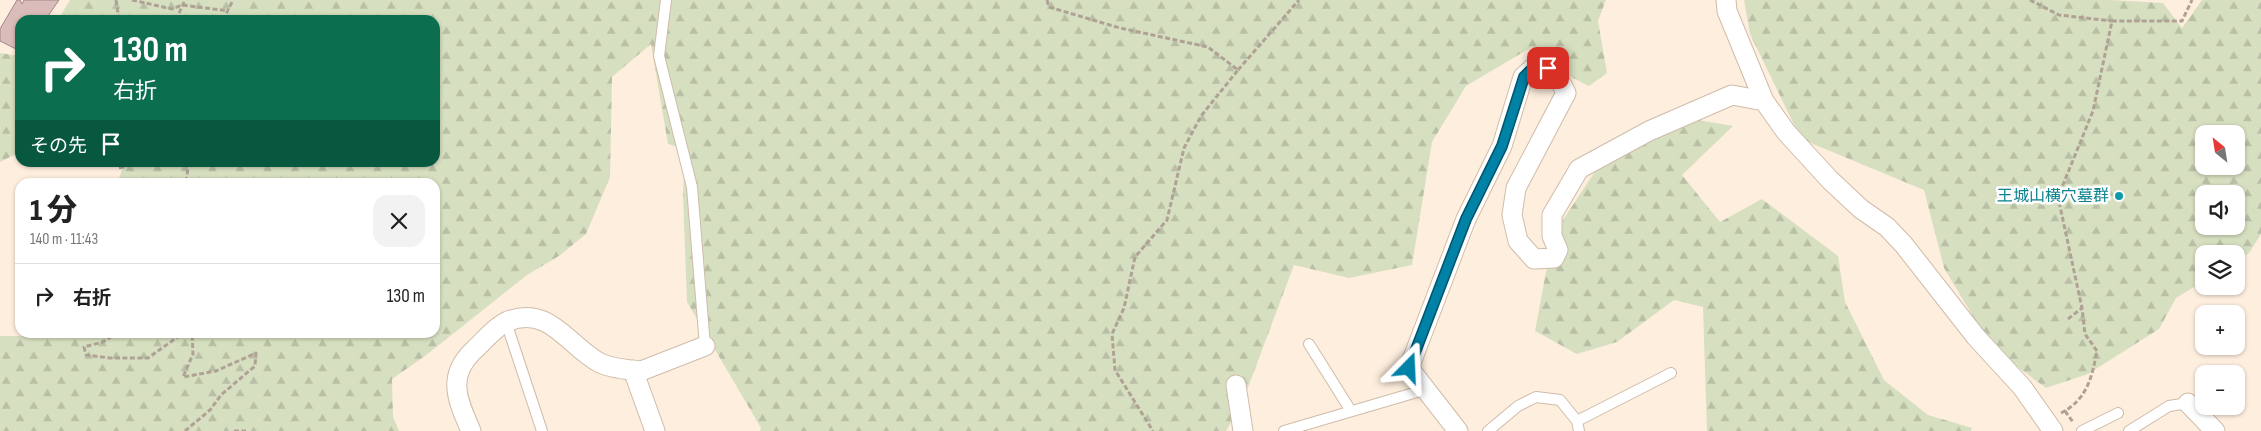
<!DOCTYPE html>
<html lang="ja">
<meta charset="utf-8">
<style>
:root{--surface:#fff;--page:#f2f2f2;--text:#222;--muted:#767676;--line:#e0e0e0}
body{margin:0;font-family:"Sofia Sans Condensed","Noto Sans JP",sans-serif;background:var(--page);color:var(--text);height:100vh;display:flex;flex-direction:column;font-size:19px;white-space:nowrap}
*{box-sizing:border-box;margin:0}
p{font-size:16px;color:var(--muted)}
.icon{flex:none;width:28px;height:28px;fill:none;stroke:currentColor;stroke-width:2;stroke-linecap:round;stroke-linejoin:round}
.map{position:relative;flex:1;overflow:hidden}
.side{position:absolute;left:15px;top:178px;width:425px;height:160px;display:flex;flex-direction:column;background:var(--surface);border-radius:15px;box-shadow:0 1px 4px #0004}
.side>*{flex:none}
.top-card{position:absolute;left:15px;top:15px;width:425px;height:152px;border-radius:15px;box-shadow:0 1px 4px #0004;background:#0b6e4f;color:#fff;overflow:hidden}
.needle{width:32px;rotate:330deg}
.tools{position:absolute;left:2195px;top:125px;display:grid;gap:10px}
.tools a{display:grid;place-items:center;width:50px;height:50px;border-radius:10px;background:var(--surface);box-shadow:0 1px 4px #0004;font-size:25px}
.pin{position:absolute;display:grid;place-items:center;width:42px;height:42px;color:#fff;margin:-21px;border-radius:10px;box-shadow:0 2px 8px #0006}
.me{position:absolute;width:55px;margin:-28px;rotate:21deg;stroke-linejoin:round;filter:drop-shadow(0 0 4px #0008)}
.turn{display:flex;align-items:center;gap:18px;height:105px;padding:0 15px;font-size:22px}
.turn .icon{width:65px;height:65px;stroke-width:2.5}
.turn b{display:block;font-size:35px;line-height:42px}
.then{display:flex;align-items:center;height:48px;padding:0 15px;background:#0003;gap:10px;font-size:19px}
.round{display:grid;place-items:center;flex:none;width:52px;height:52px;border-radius:15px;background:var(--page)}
.summary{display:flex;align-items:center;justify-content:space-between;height:85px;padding:0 15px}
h1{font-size:30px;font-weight:800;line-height:38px}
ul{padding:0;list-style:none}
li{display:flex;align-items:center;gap:15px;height:65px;padding:0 15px;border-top:1px solid var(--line)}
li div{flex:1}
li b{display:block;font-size:19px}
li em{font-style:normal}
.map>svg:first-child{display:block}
.forest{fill:url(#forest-firs);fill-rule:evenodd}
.building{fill:#dabcba;stroke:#a48886}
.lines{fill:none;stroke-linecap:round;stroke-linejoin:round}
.lane-casing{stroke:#cfbca9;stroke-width:12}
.street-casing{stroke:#cfbca9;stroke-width:21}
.path{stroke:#afa295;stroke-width:3;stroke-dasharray:5 2.5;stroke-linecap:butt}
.lane{stroke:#fff;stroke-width:10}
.street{stroke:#fff;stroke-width:19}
.route-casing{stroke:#00546c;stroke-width:12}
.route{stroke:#0081a6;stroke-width:9}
.culture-dot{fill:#0f9aa8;stroke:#fefefe;stroke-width:2}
.labels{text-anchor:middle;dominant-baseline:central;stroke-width:5;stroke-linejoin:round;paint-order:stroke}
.culture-label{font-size:16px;fill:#0d838f;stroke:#fefefe;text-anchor:end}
</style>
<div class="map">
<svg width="2261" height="431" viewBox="0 0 2261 431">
<defs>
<pattern id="forest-firs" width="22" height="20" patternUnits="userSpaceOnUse" patternTransform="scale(1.25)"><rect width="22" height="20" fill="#d7dfc1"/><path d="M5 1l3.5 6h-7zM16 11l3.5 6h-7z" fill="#b8bfa5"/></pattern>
</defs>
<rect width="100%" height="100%" fill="#feeede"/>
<!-- forest -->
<path class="forest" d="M70,0H1606L1598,21L1607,73L1589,86L1563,73L1532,47L1466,86L1432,142L1412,265L1349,278L1294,265L1244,398L1226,431H760L761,428L687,302L683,194L685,149L668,144L651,44L612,77L610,177L586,234L559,256L527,275L425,356L392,379L393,417L399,431H0V336H29L37,332H435V182H118L124,163L435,162V20H58Z
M1744,0H2111L2163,3L2182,28L2202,0H2261V234L2249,253L2236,261V254H2204V281L2176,298L2159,329L2088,374L2046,388L1992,348L1944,268L1924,190L1801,139L1750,34ZM2204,134H2236V166H2204ZM2204,194H2236V226H2204Z
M0,53L20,56V152L0,162Z
M1698,120L1733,126L1682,175L1720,222L1762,199L1838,256L1845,302L1884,380L1928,415L1972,428L1971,431H1707L1703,307L1674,300L1617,342L1577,354L1535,331L1553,235L1596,170L1668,128Z"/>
<!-- building -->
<path class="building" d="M17,0H20L22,4L24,0H59L46,19L20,20V51L0,41V29Z"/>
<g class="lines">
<!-- lane casing -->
<g class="lane-casing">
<path id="lane" d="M666,0L659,56L692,187L705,346
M506,322L542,431
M1309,344L1351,411
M1577,421L1671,373
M1284,431L1424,390
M1488,431L1518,406L1536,397L1560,400L1577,421L1579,431
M2082,431L2118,413
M2129,431L2169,406L2188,403"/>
</g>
<!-- street casing -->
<g class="street-casing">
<path id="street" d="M1726,0L1727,11L1764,101L1786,132L1830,180L1861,209L1887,227L1904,245L1976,337L2022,387L2053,431
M633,370L655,431
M1236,385L1243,431
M2188,403L2215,431
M471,431C458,401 446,377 473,351C483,342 496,326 508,321C550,305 568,346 600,363C611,368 629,370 641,371L705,346
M1458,431L1409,368L1466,219L1502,146L1523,77L1533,68C1552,68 1558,75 1566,93L1516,188L1512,215L1518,241L1534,259L1554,258L1558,250L1552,236V215L1579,169L1649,131L1732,95L1764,101"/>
</g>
<!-- path -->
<path class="path" d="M116,0L119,20
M132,0L172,9L182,5L229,11
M1047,0L1049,7L1120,28L1208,47L1238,70L1201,116L1184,148L1167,220L1135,257L1124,308L1112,334L1115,370L1153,431
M2030,0L2059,15L2112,21
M176,20L185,0
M223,20L233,0
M1238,70L1299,0
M119,168L137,163
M186,182L188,168L186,162
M2068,319L2082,308
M118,332L103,342L84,347L86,355L110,358H148L179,336V332
M2065,411L2073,422
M2061,413C2087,400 2092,377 2097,351L2085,334L2082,308L2058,197L2093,111L2112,21H2182L2192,0
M185,431L210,410L221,395L255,366L256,353L216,371L183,377L193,354L192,332
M234,431H246"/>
<!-- lane -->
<use href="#lane" class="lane"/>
<!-- street -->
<use href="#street" class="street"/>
</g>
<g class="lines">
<!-- route casing -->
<g class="route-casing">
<path id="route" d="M1409,368L1466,219L1502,146L1524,77L1533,68H1548"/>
</g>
<!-- route -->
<use href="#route" class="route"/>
</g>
<!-- markers -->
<circle class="culture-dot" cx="2119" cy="196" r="5"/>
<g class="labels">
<!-- culture labels -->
<g class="culture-label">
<text x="2109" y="196">王城山横穴墓群</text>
</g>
</g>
</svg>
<div class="tools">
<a><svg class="needle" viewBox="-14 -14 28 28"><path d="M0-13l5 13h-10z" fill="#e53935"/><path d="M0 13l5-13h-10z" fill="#767676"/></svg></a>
<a><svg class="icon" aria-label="sound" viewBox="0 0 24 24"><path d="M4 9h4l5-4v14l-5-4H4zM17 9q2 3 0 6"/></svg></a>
<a><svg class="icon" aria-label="layers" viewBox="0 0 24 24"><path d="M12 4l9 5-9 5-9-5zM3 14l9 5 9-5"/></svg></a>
<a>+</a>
<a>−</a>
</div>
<div class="pin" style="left:1548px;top:68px;background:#d93025"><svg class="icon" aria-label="arrive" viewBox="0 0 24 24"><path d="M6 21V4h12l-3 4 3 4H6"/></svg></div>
<svg class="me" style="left:1409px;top:368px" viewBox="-20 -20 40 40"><path d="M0-17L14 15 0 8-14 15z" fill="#0081a6" stroke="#fff" stroke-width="4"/></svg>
<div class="top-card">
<div class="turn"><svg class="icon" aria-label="right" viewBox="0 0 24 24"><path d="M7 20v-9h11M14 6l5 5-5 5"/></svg><div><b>130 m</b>右折</div></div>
<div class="then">その先<svg class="icon" aria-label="arrive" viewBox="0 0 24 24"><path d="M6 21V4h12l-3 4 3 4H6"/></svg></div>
</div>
<section class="side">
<div class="summary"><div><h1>1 分</h1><p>140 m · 11:43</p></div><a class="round"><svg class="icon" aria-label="close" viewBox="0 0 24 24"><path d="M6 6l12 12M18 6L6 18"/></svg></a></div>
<ul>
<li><svg class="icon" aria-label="right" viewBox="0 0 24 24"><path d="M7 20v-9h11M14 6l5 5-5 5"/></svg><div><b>右折</b></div><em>130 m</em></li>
</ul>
</section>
</div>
